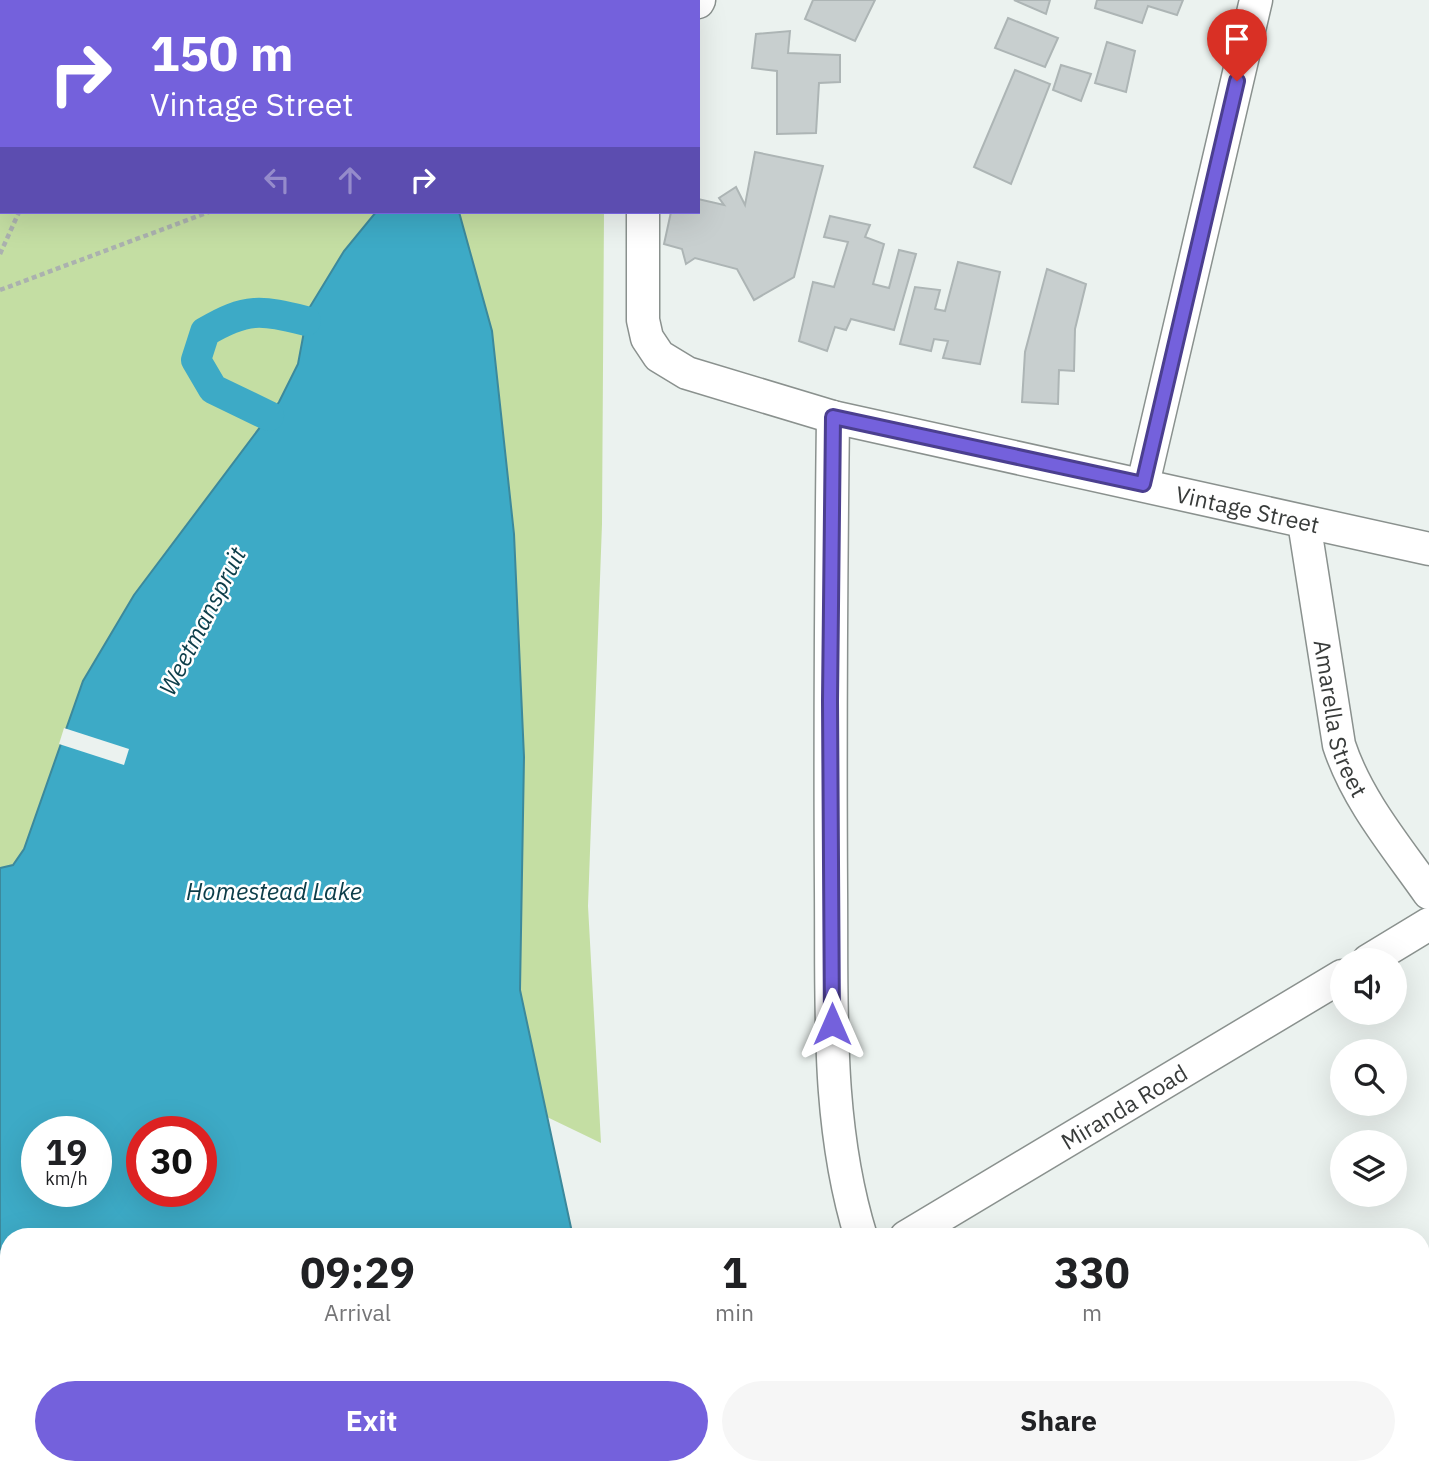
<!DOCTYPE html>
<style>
:root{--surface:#fff;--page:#f6f6f6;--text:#202124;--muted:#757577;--accent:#7461dc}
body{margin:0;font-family:"IBM Plex Sans",sans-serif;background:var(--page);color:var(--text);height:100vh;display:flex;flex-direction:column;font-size:26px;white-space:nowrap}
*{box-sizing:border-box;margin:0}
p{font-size:23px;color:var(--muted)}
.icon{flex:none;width:38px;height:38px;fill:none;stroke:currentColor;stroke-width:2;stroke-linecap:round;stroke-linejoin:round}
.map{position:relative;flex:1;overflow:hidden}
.side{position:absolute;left:0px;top:1228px;width:1430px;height:247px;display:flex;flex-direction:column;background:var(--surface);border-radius:28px 28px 0 0;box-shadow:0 7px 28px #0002}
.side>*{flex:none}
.hud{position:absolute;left:0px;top:0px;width:700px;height:214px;box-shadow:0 7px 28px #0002;background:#7461dc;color:#fff;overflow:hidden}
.fabs{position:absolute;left:1330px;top:948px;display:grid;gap:14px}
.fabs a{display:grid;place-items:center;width:77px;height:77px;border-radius:50%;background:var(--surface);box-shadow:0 7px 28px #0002;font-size:35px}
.speed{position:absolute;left:21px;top:1116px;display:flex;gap:14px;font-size:35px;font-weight:700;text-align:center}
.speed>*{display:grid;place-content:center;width:91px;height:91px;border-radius:50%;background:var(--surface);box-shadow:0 7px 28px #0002;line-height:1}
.speed small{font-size:18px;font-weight:400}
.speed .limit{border:10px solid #d22;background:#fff;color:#111}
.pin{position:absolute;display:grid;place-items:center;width:60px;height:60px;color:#fff;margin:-72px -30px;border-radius:50% 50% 50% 0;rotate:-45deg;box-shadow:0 0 7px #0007}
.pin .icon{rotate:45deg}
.me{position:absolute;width:77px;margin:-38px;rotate:0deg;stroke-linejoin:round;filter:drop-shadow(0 0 5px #0008)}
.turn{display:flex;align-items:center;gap:24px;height:147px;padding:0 35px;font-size:32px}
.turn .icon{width:91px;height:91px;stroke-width:2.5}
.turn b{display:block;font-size:49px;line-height:60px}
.lanes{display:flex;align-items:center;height:66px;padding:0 35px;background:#0003;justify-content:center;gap:35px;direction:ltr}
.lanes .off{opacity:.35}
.eta{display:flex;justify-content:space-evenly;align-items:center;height:119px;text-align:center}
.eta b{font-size:42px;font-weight:700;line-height:49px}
.button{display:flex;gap:14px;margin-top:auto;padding:14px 35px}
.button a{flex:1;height:80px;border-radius:42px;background:var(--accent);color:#fff;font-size:28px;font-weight:700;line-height:80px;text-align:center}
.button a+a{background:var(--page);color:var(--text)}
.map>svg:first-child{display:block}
.green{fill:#c4dea3}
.water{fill:#3daac6;stroke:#3c899c;stroke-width:2;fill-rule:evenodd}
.pier{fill:#ebf2ef}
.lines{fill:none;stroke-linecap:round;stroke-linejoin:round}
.stream{stroke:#3c899c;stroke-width:9}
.canal{stroke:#3daac6;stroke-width:30}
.building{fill:#c8cfcf;stroke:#adb5b5;stroke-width:2}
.street-casing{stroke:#8a918e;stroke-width:35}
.path{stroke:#abb1af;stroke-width:4.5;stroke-dasharray:5 3.5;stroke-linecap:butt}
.street{stroke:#fff;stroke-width:32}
.route-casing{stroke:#4b3f8f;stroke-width:18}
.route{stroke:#7461dc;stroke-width:12}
.labels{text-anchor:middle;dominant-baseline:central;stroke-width:5;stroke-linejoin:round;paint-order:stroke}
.street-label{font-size:23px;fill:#383b3a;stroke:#fff}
.water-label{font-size:24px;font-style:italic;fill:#0c3d49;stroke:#fff}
</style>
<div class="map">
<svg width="1429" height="1475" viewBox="0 0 1429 1475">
<rect width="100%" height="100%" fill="#ebf2ef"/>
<!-- green -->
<path class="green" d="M0,0H656L2,2V212H376L344,251L308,310L298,364L279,402L135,595L54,771L24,849L13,865L0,868Z
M459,212H604L602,524L588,906L601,1143L547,1117L520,990L524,757L514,534L492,331Z"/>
<!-- water -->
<path class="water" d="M376,212H459L492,331L514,534L524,757L520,990L573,1237H9V1466H622L624,1475H0V868L13,865L24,849L83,681L134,595L279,402L298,364L308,310L344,251ZM37,1132H96V1192H37ZM142,1132H201V1192H142Z"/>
<!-- pier -->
<path class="pier" d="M64,728L129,749L124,765L59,744Z"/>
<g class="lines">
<!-- stream -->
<path class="stream" d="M506,2L507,0"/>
<!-- canal -->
<path class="canal" d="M269,416L213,389L196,360L205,332C247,307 261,310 306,321"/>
</g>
<!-- building -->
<path class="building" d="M813,0H875L855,41L805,19Z
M1014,0H1050L1046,14Z
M1097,0H1183L1177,15L1148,6L1142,23L1095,8Z
M1008,18L1058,38L1045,67L995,48Z
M790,31L788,53L840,55V82L819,83L816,133L777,134V71L752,68L756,34Z
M1107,42L1135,51L1126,92L1095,83Z
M1061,65L1091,74L1081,101L1053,90Z
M1015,70L1050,84L1011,184L974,167Z
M755,152L823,166L794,277L754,300L737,269L695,258L686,264L682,249L664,244L671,212H698V199L724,205L719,198L736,187L745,205Z
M830,216L870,225L865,237L884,244L873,284L889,288L899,250L916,254L894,330L851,319L846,330L835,327L827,351L799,341L813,282L834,287L848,242L824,237Z
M958,262L1000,272L980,364L943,358L948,341L934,339L931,351L900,344L915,287L940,290L935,309L945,311Z
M1047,269L1086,284L1075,329L1074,371L1059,370L1058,404L1022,402L1025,352Z"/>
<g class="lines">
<!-- street casing -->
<g class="street-casing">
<g id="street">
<path d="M698,2L699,0"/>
<path id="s1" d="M643,212V320L647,338L659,356L687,373L833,417L1429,549"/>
<path d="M833,417C831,574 830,732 831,890C832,1007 826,1124 861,1237"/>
<path d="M1143,484L1256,0"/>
<path id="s2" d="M1304,522L1339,745C1357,800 1396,846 1429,893"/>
<path d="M1368,961L1429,924"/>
<path id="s3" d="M906,1237L1342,976"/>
<path d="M959,1466L967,1475"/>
<path d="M1428,1475L1429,1473"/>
</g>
</g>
<!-- path -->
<path class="path" d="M110,2L111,0
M0,254L19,212
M0,290L209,212"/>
<!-- street -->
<use href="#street" class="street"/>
</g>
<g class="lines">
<!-- route casing -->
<g class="route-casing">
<path id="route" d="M832,1024L830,701L833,417L1143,484L1237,81"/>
</g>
<!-- route -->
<use href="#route" class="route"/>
</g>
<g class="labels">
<!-- street labels -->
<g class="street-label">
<text stroke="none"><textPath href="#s1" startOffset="758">Vintage Street</textPath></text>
<text stroke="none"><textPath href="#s2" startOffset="200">Amarella Street</textPath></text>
<text stroke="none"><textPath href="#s3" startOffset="254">Miranda Road</textPath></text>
</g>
<!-- water labels -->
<g class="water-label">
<text transform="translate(202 621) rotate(-63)">Weetmanspruit</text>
<text x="274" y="891">Homestead Lake</text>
</g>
</g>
</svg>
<div class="fabs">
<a><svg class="icon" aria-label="sound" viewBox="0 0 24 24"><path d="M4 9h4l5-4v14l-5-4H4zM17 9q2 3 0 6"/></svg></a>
<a><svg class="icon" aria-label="search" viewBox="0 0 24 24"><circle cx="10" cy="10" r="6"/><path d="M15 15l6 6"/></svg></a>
<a><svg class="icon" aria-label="layers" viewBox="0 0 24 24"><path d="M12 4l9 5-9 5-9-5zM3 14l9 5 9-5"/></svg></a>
</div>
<div class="speed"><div>19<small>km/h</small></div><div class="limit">30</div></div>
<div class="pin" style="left:1237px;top:81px;background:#d93025"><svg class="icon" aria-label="arrive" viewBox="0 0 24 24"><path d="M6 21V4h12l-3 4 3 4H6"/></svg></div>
<svg class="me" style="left:832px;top:1024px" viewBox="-20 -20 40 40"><path d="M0-17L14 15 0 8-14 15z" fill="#7461dc" stroke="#fff" stroke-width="4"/></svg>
<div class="hud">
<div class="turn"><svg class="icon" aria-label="right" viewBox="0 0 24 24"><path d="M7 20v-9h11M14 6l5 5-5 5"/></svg><div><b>150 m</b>Vintage Street</div></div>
<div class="lanes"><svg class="icon off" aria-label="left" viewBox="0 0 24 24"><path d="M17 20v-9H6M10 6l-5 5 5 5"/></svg><svg class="icon off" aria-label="ahead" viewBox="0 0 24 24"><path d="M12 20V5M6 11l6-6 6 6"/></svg><svg class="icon" aria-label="right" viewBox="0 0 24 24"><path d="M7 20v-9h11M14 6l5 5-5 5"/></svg></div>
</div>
<section class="side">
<div class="eta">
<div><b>09:29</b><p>Arrival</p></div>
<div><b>1</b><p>min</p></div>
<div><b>330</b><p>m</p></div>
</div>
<div class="button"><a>Exit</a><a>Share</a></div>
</section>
</div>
